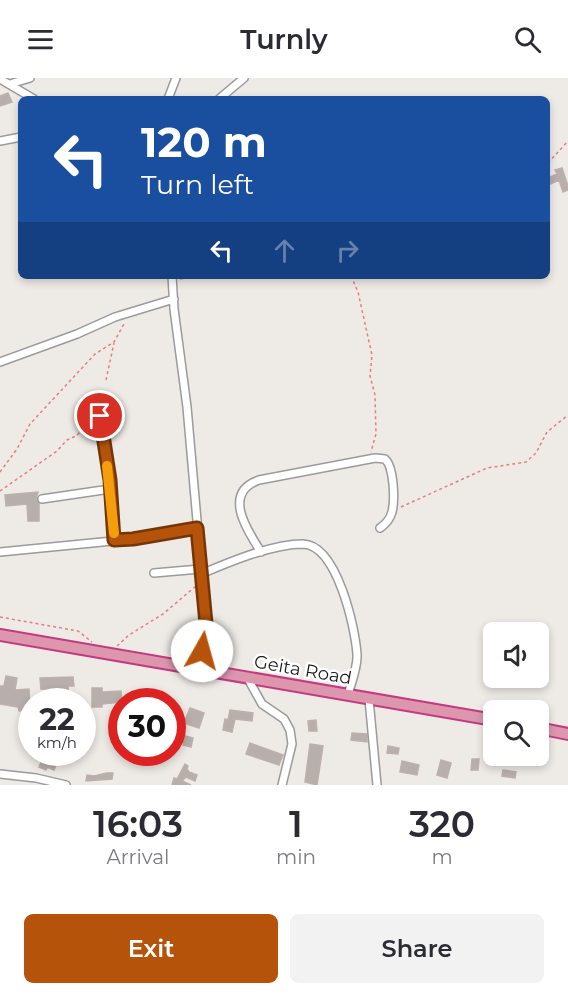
<!DOCTYPE html>
<style>
:root{--surface:#fff;--page:#f2f2f3;--text:#2b2b33;--muted:#7c7c81;--accent:#b45309}
body{margin:0;font-family:Montserrat,sans-serif;background:var(--page);color:var(--text);height:100vh;display:flex;flex-direction:column;font-size:22px;white-space:nowrap}
*{box-sizing:border-box;margin:0}
p{font-size:20px;color:var(--muted)}
.icon{flex:none;width:33px;height:33px;fill:none;stroke:currentColor;stroke-width:2;stroke-linecap:round;stroke-linejoin:round}
.map{position:relative;height:707px;overflow:hidden}
.panel{display:flex;flex-direction:column;background:var(--surface);flex:1}
.panel>*{flex:none}
.top-card{position:absolute;left:18px;top:18px;width:532px;height:183px;border-radius:9px;box-shadow:0 3px 9px #0003;background:#1a4fa0;color:#fff;overflow:hidden}
.fabs{position:absolute;left:483px;top:544px;display:grid;gap:12px}
.fabs a{display:grid;place-items:center;width:66px;height:66px;border-radius:9px;background:var(--surface);box-shadow:0 3px 9px #0003;font-size:30px}
.speed{position:absolute;left:18px;top:610px;display:flex;gap:12px;font-size:30px;font-weight:700;text-align:center}
.speed>*{display:grid;place-content:center;width:78px;height:78px;border-radius:50%;background:var(--surface);box-shadow:0 3px 9px #0003;line-height:1}
.speed small{font-size:15px;font-weight:400}
.speed .limit{border:9px solid #d22;background:#fff;color:#111}
.pin{position:absolute;display:grid;place-items:center;width:51px;height:51px;color:#fff;margin:-26px;border:3px solid #fff;border-radius:50%;box-shadow:0 2px 6px #0007}
.me{position:absolute;width:66px;margin:-33px;rotate:7deg;stroke-linejoin:round;filter:drop-shadow(0 0 4px #0008)}
.turn{display:flex;align-items:center;gap:21px;height:126px;padding:0 24px;font-size:27px}
.turn .icon{width:78px;height:78px;stroke-width:2.5}
.turn b{display:block;font-size:42px;line-height:51px}
.lanes{display:flex;align-items:center;height:57px;padding:0 24px;background:#0003;justify-content:center;gap:30px;direction:ltr}
.lanes .off{opacity:.35}
.eta{display:flex;justify-content:space-evenly;align-items:center;height:102px;text-align:center}
.eta b{font-size:36px;font-weight:600;line-height:42px}
.action{display:flex;gap:12px;margin-top:auto;padding:12px 24px}
.action a{flex:1;height:69px;border-radius:9px;background:var(--accent);color:#fff;font-size:24px;font-weight:600;line-height:69px;text-align:center}
.action a+a{background:var(--page);color:var(--text)}
header{display:flex;justify-content:space-between;align-items:center;height:78px;padding:0 24px;background:var(--surface);font-size:27px;font-weight:600}
.map>svg:first-child{display:block}
.building{fill:#b7afac;stroke:#beb0aa;stroke-width:1.5}
.lines{fill:none;stroke-linecap:round;stroke-linejoin:round}
.minor-casing{stroke:#9b9b9b;stroke-width:10}
.highway-casing{stroke:#c53a7f;stroke-width:14}
.path{stroke:#e97c82;stroke-width:1.5;stroke-dasharray:3 3;stroke-linecap:butt}
.minor{stroke:#fff;stroke-width:7}
.highway{stroke:#dc97ae;stroke-width:10}
.route-casing{stroke:#753606;stroke-width:15}
.route{stroke:#b45309;stroke-width:10}
.slow{stroke:#f59e0b;stroke-width:10}
.labels{text-anchor:middle;dominant-baseline:central;stroke-width:5;stroke-linejoin:round;paint-order:stroke}
.street-label{font-size:18px;fill:#1e1e1e;stroke:#fff}
</style>
<header><svg class="icon" aria-label="menu" viewBox="0 0 24 24"><path d="M4 6h16M4 12h16M4 18h16"/></svg>Turnly<svg class="icon" aria-label="search" viewBox="0 0 24 24"><circle cx="10" cy="10" r="6"/><path d="M15 15l6 6"/></svg></header>
<div class="map">
<svg width="568" height="707" viewBox="0 0 568 707">
<rect width="100%" height="100%" fill="#eeeae6"/>
<!-- building -->
<path class="building" d="M8,15L12,24L0,28V18Z
M562,90L568,108V112L563,114L559,102L548,107V100L557,96L555,92Z
M38,414L36,421L39,425V443H28L27,426L6,428L5,417Z
M6,598L17,600L15,612L29,611L30,632L19,633L18,629L0,626V608H4Z
M73,599L74,608H68L69,619H56L55,611H41L40,600Z
M92,610H102V614L121,613L122,624L102,626V629H92Z
M190,630L204,635L199,650L184,645Z
M230,632L253,635L252,643L235,641L232,654L223,652L225,641L228,642Z
M316,642L317,653H309L308,643Z
M115,645H122V657H114Z
M352,655L367,656V664L351,662Z
M185,658L193,660L191,669L183,667Z
M250,665L283,677L279,687L246,676Z
M310,666L323,668L317,707L305,704Z
M388,668L399,670L398,676L387,675Z
M45,675H53L52,677L59,680L54,692L47,689L46,692L39,689Z
M472,681H479L478,692H471Z
M441,682L451,685L447,700L437,697Z
M402,683L419,687L417,697L400,694Z
M185,686L188,688L187,691L189,694L197,697L195,703L186,699L182,703L191,707H172L174,700L177,701Z
M503,692L516,694L515,700L502,698Z
M107,695H113L112,701L86,703L87,697L94,698Z"/>
<g class="lines">
<!-- minor casing -->
<g class="minor-casing">
<path id="minor" d="M0,1L34,21
M10,6L30,0
M168,21L176,0
M219,21L244,0
M0,63L21,59
M172,198L174,231L187,329L207,556L198,590
M0,284L77,256L115,239L174,221
M99,331L110,402L114,462
M42,421L110,411
M0,474L133,461L197,450
M261,474C247,452 222,415 259,402L375,380L385,381C394,389 395,422 392,434C390,441 386,446 380,450
M154,495L200,491
M201,496C229,484 272,466 303,466C337,467 355,549 357,576C358,589 351,605 348,617
M247,599L262,626L284,641L290,652L292,666L282,707
M369,621L377,707
M0,696L36,700L66,707"/>
</g>
<!-- highway casing -->
<g class="highway-casing">
<path id="highway" d="M0,557L494,642
M538,650L568,656"/>
</g>
<!-- path -->
<path class="path" d="M548,85L568,63
M351,198L358,214L372,277L370,298L375,317L376,356L371,374
M180,201L200,198
M106,302L114,265
M0,394L17,371L30,346L95,276L114,264L125,244
M0,413L57,373L67,362L76,358L94,341
M401,429L487,390L526,384L536,375L547,354L568,337
M0,539L78,553L92,564
M117,568L129,557L163,536L196,508"/>
<!-- minor -->
<use href="#minor" class="minor"/>
<!-- highway -->
<use href="#highway" class="highway"/>
</g>
<g class="lines">
<!-- route casing -->
<g class="route-casing">
<path id="route" d="M100,338L110,402L114,462L133,461L197,450L207,556L202,573"/>
</g>
<!-- route -->
<use href="#route" class="route"/>
<!-- slow -->
<path class="slow" d="M107,388L114,455"/>
</g>
<g class="labels">
<!-- street labels -->
<g class="street-label">
<text transform="translate(303 592) rotate(10)">Geita Road</text>
</g>
</g>
</svg>
<div class="fabs">
<a><svg class="icon" aria-label="sound" viewBox="0 0 24 24"><path d="M4 9h4l5-4v14l-5-4H4zM17 9q2 3 0 6"/></svg></a>
<a><svg class="icon" aria-label="search" viewBox="0 0 24 24"><circle cx="10" cy="10" r="6"/><path d="M15 15l6 6"/></svg></a>
</div>
<div class="speed"><div>22<small>km/h</small></div><div class="limit">30</div></div>
<div class="pin" style="left:100px;top:338px;background:#d93025"><svg class="icon" aria-label="arrive" viewBox="0 0 24 24"><path d="M6 21V4h12l-3 4 3 4H6"/></svg></div>
<svg class="me" style="left:202px;top:573px" viewBox="-20 -20 40 40"><circle r="19" fill="#fff"/><path d="M0-13L10 11 0 6-10 11z" fill="#b45309"/></svg>
<div class="top-card">
<div class="turn"><svg class="icon" aria-label="left" viewBox="0 0 24 24"><path d="M17 20v-9H6M10 6l-5 5 5 5"/></svg><div><b>120 m</b>Turn left</div></div>
<div class="lanes"><svg class="icon" aria-label="left" viewBox="0 0 24 24"><path d="M17 20v-9H6M10 6l-5 5 5 5"/></svg><svg class="icon off" aria-label="ahead" viewBox="0 0 24 24"><path d="M12 20V5M6 11l6-6 6 6"/></svg><svg class="icon off" aria-label="right" viewBox="0 0 24 24"><path d="M7 20v-9h11M14 6l5 5-5 5"/></svg></div>
</div>
</div>
<section class="panel">
<div class="eta">
<div><b>16:03</b><p>Arrival</p></div>
<div><b>1</b><p>min</p></div>
<div><b>320</b><p>m</p></div>
</div>
<div class="action"><a>Exit</a><a>Share</a></div>
</section>
